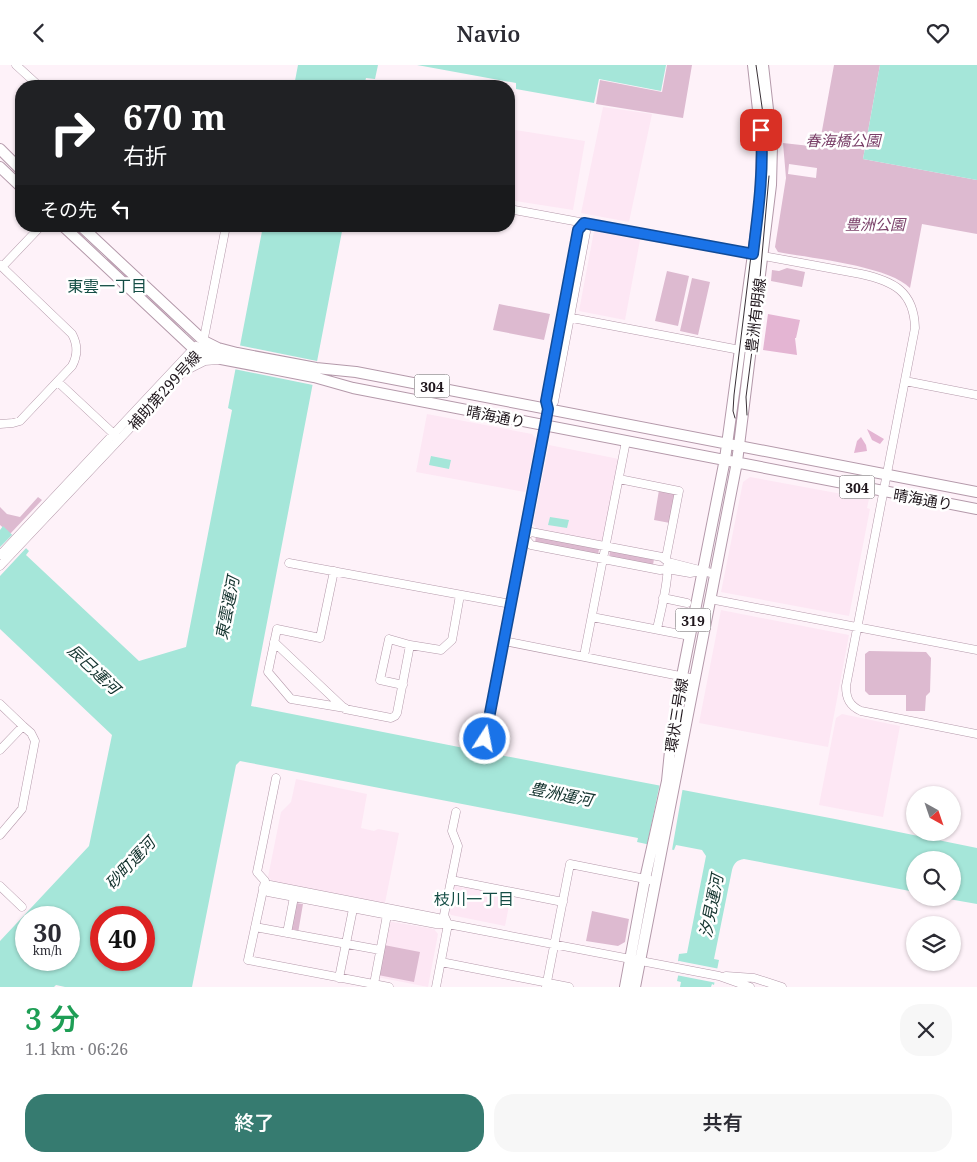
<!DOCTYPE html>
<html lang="ja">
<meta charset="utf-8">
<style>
:root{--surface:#fff;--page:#f7f7f7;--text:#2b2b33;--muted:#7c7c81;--accent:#367b70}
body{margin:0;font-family:"Noto Serif","Noto Sans JP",serif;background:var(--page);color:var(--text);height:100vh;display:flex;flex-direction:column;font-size:19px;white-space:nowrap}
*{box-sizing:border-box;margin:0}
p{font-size:16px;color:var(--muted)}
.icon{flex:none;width:28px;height:28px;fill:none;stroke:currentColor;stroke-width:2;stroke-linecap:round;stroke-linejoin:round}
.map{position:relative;height:922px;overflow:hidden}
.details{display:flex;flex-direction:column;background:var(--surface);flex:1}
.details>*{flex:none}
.guide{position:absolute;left:15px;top:15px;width:500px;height:152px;border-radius:20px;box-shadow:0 1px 4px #0004;background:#202124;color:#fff;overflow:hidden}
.needle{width:32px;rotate:140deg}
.tools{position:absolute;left:906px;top:721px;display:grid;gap:10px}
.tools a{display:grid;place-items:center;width:55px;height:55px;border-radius:50%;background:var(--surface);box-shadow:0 1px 4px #0004;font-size:25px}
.speed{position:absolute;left:15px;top:841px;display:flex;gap:10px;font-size:25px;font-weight:700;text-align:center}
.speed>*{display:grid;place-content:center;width:65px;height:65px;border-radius:50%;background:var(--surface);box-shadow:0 1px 4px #0004;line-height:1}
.speed small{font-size:12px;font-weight:400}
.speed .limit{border:8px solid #d22;background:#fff;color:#111}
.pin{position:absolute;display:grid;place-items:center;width:42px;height:42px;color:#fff;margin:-21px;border-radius:10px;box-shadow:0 2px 8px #0006}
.me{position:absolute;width:55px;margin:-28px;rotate:11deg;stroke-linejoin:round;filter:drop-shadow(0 0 4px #0008)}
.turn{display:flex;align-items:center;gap:18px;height:105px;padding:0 25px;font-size:22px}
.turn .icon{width:65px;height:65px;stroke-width:2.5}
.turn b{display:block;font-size:35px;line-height:42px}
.then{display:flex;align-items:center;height:48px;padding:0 25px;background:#0003;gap:10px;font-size:19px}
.round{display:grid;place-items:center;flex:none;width:52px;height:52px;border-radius:20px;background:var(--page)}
.headline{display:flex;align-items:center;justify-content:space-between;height:85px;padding:0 25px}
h1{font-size:30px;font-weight:600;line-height:38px;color:#1e9e55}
.action{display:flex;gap:10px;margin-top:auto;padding:10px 25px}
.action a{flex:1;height:58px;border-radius:20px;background:var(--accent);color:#fff;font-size:20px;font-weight:600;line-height:58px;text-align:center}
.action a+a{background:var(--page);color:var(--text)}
header{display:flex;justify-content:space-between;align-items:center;height:65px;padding:0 25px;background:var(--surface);font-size:22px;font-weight:600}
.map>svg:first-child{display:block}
.built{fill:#fde7f4}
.green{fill:#ddbad0;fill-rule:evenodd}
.forest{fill:#e4b5d3}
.water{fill:#a5e6d9;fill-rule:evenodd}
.pier{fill:#fef2f9}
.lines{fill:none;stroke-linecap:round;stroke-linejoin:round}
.minor-casing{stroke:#b499aa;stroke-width:9}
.major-casing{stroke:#b499aa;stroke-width:12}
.minor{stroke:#fff;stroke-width:8}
.major{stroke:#fff;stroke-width:10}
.tram{stroke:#393036;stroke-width:1}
.route-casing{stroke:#114b97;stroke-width:12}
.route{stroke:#1a73e8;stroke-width:9}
.labels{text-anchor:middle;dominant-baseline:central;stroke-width:5;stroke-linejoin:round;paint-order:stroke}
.shield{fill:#fff;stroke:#625c60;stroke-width:1}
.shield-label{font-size:14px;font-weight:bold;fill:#1f161c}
.park-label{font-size:15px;font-style:italic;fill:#7a4069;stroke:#fff}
.street-label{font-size:15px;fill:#1f161c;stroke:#fff}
.neighbourhood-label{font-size:16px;fill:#144d45;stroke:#fff}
.water-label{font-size:16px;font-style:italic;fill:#11312c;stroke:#fff}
</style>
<header><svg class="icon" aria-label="back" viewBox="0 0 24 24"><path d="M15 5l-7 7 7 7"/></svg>Navio<svg class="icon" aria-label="heart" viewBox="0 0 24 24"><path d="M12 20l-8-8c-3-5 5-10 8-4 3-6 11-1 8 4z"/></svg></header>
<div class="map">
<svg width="977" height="922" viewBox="0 0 977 922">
<rect width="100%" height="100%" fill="#fef2f9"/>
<!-- built -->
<path class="built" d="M603,42L652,49L629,157L581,148Z
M509,64L585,76L573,145L509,135Z
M594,166L640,175L625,255L579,246Z
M427,349L532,369L536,374L525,427L416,407Z
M549,380L619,394L603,476L602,477L537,464L533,459Z
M750,412L869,434L867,443L870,444L849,551L721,527L743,417Z
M721,545L849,570L828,682L699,658Z
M842,649L900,661L883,752L819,740L836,653Z
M296,714L367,729L361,763L374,766L378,764L399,768L385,838L272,816L268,812L281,747L291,737Z
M465,820L511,830L505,861L451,850L449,848L454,822L456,821L464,823Z
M387,856L434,864L438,869L428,922L377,912Z"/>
<!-- green -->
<path class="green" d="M667,0H692L683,53L596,39L600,15L662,27Z
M834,0H880L863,94L977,115V169L922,159L910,223C889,201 810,193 778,187L775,182L786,113L783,78L819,82ZM789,99L817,103L816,113L788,109Z
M108,193L186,268L185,269L106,194Z
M787,203L805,207L802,222L771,216L772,205L779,206Z
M667,206L689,211L678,261L655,256Z
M692,213L710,217L698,270L680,266Z
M499,239L550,249L544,275L493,265Z
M659,425L676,429L670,458L654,455Z
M38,432L42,435L10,469L0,460V442L7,449L20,452Z
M536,471L599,484L598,490L535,478Z
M610,486L654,494L653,500L609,492Z
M869,586L926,587L931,593L930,627L926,631L925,646H906V630H869L865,626V589Z
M295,838L303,839L298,868L289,866Z
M592,846L629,854L625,877L618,881L586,876Z
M384,880L420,887L414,917L378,910Z"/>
<!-- forest -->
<path class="forest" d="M768,249L800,255L796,273H795L797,290L763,285Z
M867,364L884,374L880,379L872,375Z
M861,372L866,380L867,386L854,388L857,376Z"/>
<!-- water -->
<path class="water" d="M298,0H378L375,14L366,13L364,21H294Z
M417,0H666L661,26L599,14L594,38L516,24V18Z
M880,0H977V115L863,94Z
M263,161H343L251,641L474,685L476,681L484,682V687L835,754L977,783V839L943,833L952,832V795H915V827L744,794C737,795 734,798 732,805L714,894L719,895L714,920L712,919L711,922H680L681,917L677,916L681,897L678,896L679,889L687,888L706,791L702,785L676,780L674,785L637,777L638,773L240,696L236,700L192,922H65L56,920L54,922H0V876L89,781L112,670L0,564V465L3,461L29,486L26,490L139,596L186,582L232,345L228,343ZM26,852H69V895H26ZM101,852H144V895H101Z
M431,391L451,395L449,404L429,400Z
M550,452L569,455L567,463L548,460Z"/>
<!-- pier -->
<path class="pier" d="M238,280L317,296L313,320L234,304Z
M14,468L28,481L0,511V482Z
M660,718L683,722L672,785L647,780Z
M679,896L720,904L717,918L676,910Z"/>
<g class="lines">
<!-- minor casing -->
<g class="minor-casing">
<path id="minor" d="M16,0L39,21
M509,144L861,209C893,216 914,226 915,263L846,621C846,634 850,641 861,646L977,669
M0,200L72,269C78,280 78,290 72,301L20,356L13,358L0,359
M2,202L41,161
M567,252L740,285
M189,304L205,296L218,295
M905,316L977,330
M58,317L117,372
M548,344L554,337L586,167L583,158
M619,414L679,426L666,493C672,505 660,549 657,564
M0,490L196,281
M289,498L511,539
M0,501L201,288L226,161
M334,506L320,573L277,564L268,607L291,634L345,643
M702,506L690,508L667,504L660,505L531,480L524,472L531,467L662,492L668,497L715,509
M663,533L687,538
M710,534L977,585
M592,552L690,571
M504,576L695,614
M274,577L345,644L391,653L395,651L397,648L410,580L441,585L452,575L460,530
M584,591L626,376
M403,620L380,615L389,574L410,580
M0,639L23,661L0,685
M485,674L548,344L546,336L578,165L583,158
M276,713L257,807L265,816L248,895L389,922
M0,770L22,744L35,676L31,668L23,661
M451,815L563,837
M0,821L22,842
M263,823L268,827L436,859H448L719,911L750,922
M263,823L270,820L438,853L448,859
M255,862L380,885
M287,868L294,832
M441,897L569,922
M726,911L754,913L782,922
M339,913L354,839
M374,919L387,850
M436,922L448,859L444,850L458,781L452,766L456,747
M546,922L570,799L650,815"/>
</g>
<!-- major casing -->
<g class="major-casing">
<path id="major" d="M0,84L21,105
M0,102L21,122
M63,161L193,283L221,294L314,312L353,323L977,444
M81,161L204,276L218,283L237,288L316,303L356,307L977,427
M625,922L645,814L667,716L671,676L682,611L725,394L760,138L762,81L753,0
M635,922L737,397L771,120L772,80L763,0"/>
</g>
<!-- minor -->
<use href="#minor" class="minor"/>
<!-- major -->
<use href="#major" class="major"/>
<!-- tram -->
<path class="tram" d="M747,350L746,332L757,247L769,111
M735,353L733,346L734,330L763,92L764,56L756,0"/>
</g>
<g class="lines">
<!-- route casing -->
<g class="route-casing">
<path id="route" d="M485,674L545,361L548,344L546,336L578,165L584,158L753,189C758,147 764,107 761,65"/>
</g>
<!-- route -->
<use href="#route" class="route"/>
</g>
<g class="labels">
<!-- shield labels -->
<g class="shield">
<rect x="414.5" y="309.5" width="35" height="23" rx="4"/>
<rect x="839.5" y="410.5" width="35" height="23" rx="4"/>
<rect x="675.5" y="543.5" width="35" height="23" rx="4"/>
</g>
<g class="shield-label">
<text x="432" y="321">304</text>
<text x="857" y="422">304</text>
<text x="693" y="555">319</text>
</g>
<!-- park labels -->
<g class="park-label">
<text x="843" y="75">春海橋公園</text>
<text x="875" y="159">豊洲公園</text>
</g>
<!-- street labels -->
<g class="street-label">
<text transform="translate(755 250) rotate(-83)">豊洲有明線</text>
<text transform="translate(164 325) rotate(-48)">補助第299号線</text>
<text transform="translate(496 351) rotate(11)">晴海通り</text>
<text transform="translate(923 434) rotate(10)">晴海通り</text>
<text transform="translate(676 650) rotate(-81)">環状三号線</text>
</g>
<!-- neighbourhood labels -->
<g class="neighbourhood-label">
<text x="107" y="221">東雲一丁目</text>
<text x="474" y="834">枝川一丁目</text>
</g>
<!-- water labels -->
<g class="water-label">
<text transform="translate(227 543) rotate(-79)">東雲運河</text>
<text transform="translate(94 604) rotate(43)">辰巳運河</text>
<text transform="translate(561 729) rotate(11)">豊洲運河</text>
<text transform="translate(130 798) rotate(-47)">砂町運河</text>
<text transform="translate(711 841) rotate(-79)">汐見運河</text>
</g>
</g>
</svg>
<div class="tools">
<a><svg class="needle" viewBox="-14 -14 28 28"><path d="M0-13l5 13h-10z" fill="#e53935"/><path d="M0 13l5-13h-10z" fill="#7c7c81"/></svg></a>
<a><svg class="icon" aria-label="search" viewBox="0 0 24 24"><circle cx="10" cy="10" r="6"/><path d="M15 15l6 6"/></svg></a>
<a><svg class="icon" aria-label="layers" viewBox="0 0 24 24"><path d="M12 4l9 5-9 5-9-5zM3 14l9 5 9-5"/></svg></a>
</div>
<div class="speed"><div>30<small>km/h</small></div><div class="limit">40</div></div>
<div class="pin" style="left:761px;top:65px;background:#d93025"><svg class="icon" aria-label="arrive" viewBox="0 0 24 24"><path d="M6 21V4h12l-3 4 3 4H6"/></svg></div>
<svg class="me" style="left:485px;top:674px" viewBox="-20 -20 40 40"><circle r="17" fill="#1a73e8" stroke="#fff" stroke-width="3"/><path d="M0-11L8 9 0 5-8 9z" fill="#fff"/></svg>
<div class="guide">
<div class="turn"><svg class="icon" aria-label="right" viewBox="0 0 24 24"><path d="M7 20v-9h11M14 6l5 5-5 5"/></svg><div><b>670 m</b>右折</div></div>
<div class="then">その先<svg class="icon" aria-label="left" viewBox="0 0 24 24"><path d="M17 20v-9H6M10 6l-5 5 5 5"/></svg></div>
</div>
</div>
<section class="details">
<div class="headline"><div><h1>3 分</h1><p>1.1 km · 06:26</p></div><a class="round"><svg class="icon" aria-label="close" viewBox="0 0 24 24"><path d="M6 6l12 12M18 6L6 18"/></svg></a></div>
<div class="action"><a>終了</a><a>共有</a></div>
</section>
